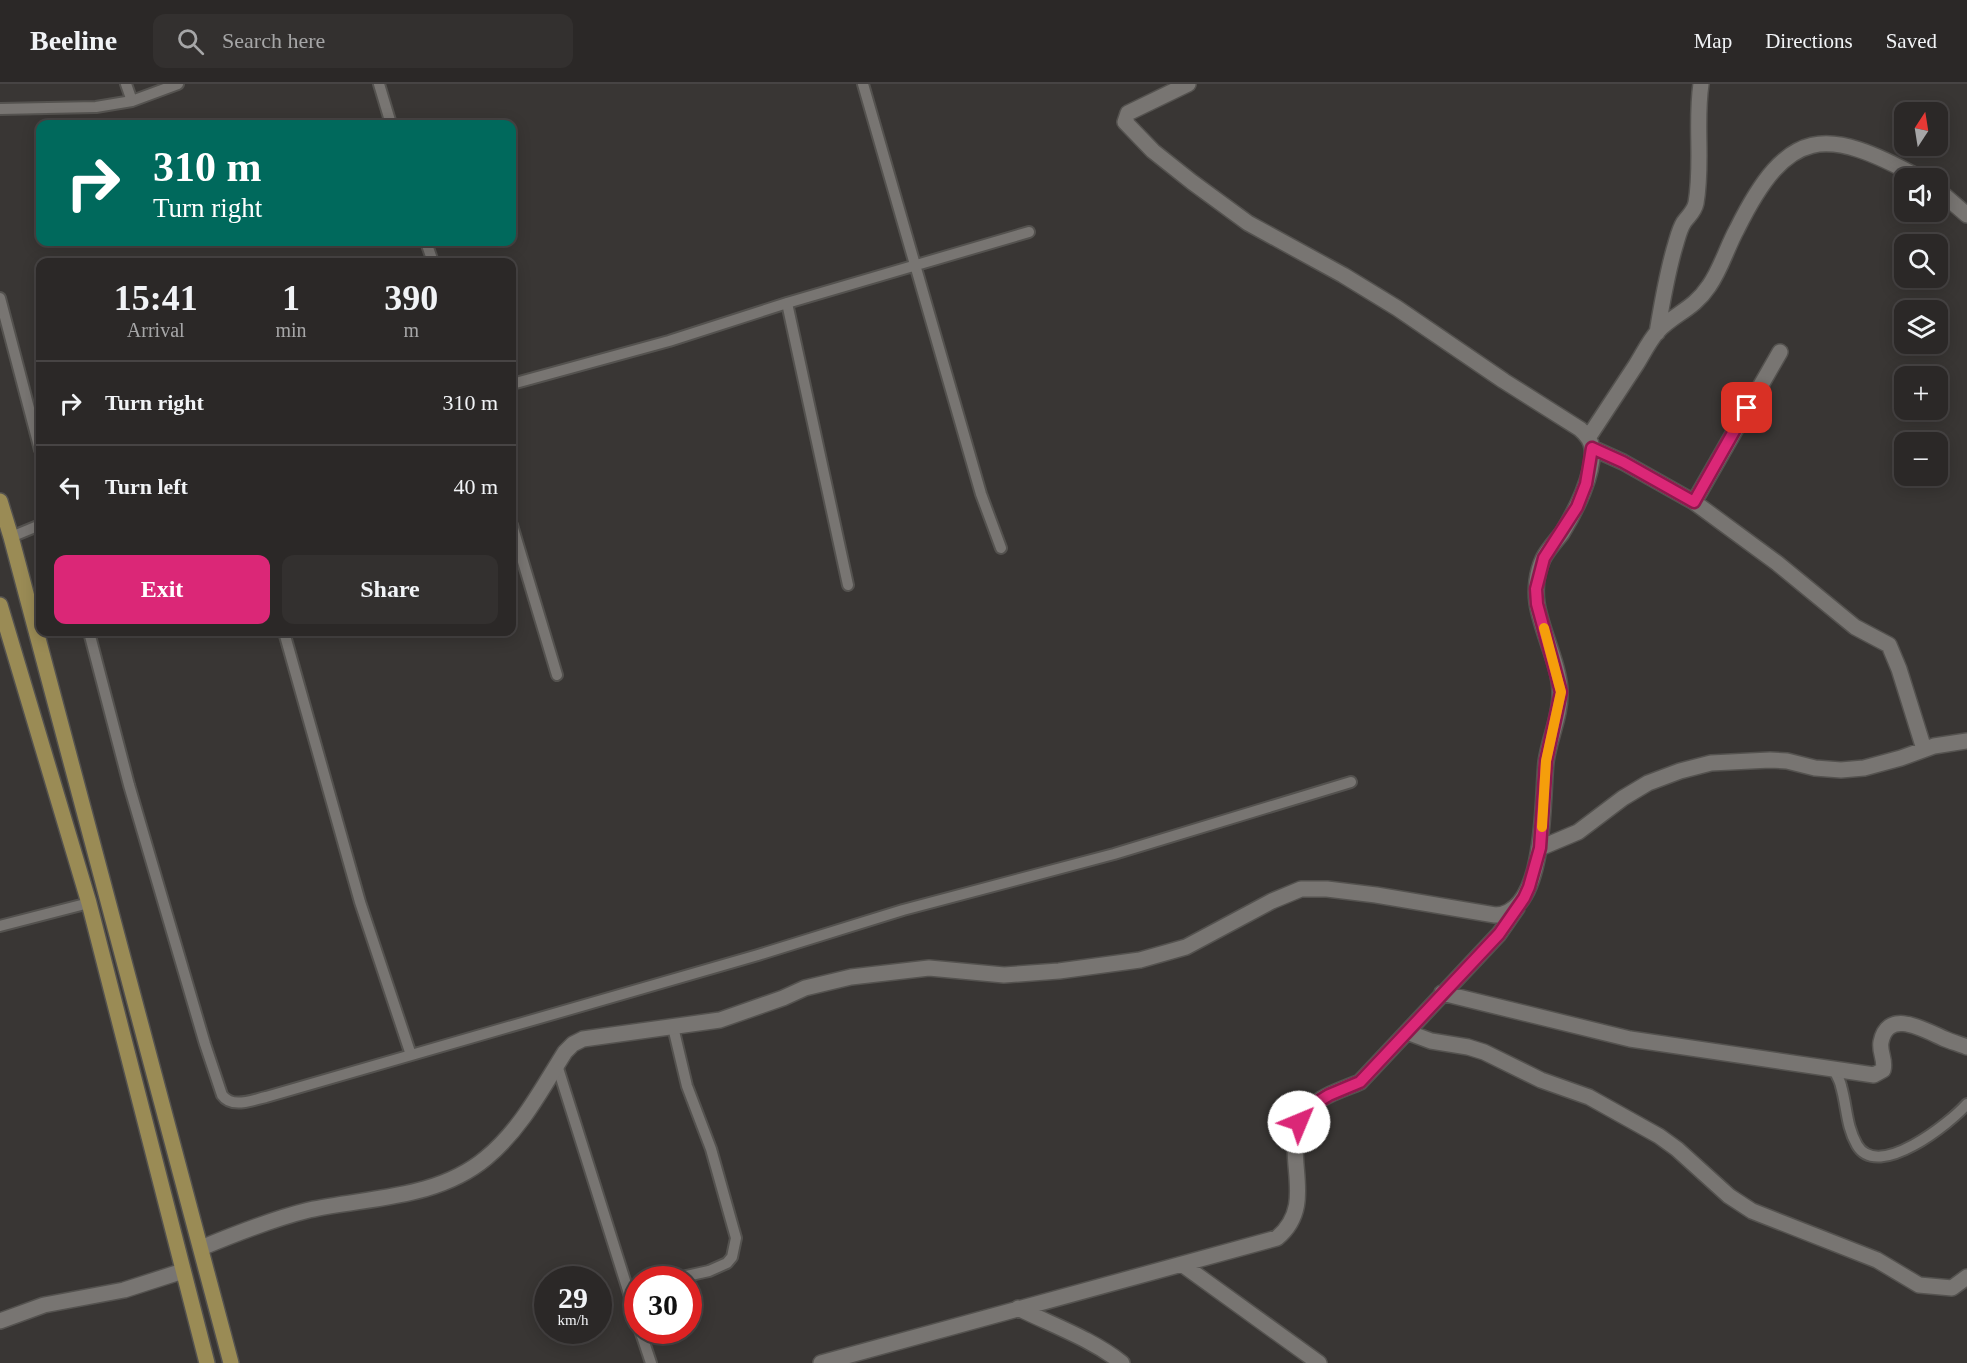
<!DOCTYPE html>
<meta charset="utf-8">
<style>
:root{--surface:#2b2827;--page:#33302f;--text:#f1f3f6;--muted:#a6a6a7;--line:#474444;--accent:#db2777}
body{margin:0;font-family:"Times New Roman",serif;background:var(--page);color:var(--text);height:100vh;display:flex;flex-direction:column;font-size:22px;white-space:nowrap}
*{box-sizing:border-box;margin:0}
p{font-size:20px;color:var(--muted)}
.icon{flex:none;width:33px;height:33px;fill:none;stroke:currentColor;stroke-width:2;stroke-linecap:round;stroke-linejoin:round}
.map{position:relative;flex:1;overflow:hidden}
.drawer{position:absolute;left:36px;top:174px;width:480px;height:378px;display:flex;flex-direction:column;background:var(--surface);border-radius:12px;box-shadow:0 3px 15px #0003,0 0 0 2px var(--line)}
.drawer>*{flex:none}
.guide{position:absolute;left:36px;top:36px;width:480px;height:126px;border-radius:12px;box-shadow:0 3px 15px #0003,0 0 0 2px var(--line);background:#00695c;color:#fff;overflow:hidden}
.needle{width:39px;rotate:12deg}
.buttons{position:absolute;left:1894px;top:18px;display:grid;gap:12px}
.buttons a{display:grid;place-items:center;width:54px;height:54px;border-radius:12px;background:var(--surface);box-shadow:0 3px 15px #0003,0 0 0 2px var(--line);font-size:30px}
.speed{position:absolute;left:534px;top:1182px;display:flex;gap:12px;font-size:30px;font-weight:700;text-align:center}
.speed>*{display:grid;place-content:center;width:78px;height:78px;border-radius:50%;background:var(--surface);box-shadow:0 3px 15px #0003,0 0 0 2px var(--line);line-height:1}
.speed small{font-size:15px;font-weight:400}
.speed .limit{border:9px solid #d22;background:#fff;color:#111}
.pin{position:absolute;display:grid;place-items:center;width:51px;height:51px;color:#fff;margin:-26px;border-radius:12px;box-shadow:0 3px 9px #0006}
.me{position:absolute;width:66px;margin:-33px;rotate:45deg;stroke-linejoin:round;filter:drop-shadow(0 0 4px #0008)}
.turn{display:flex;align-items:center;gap:21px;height:126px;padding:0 18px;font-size:27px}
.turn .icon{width:78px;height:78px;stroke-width:2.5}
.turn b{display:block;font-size:42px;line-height:51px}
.eta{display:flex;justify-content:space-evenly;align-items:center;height:102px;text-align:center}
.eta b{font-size:36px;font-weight:800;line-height:42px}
.cta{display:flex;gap:12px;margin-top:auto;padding:12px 18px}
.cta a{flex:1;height:69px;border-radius:12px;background:var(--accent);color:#fff;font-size:24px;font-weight:800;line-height:69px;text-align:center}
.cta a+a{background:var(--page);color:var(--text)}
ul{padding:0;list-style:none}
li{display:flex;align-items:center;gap:18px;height:84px;padding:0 18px;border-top:2px solid var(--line)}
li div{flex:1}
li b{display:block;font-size:22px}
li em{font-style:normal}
header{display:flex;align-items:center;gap:36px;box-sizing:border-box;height:84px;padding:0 30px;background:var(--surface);border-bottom:2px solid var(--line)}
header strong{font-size:28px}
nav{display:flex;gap:33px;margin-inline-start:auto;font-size:21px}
.search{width:420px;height:54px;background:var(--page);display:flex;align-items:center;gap:15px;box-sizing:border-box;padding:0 21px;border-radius:12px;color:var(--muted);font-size:22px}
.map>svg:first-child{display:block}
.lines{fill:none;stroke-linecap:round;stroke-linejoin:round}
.lane-casing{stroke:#54524f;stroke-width:14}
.street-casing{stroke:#54524f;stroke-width:18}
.primary-casing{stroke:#54524f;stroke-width:18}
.lane{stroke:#787572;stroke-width:10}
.street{stroke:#787572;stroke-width:15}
.primary{stroke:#9a8b55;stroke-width:15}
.route-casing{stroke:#8e194d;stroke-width:15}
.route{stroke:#db2777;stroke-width:10}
.slow{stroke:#f59e0b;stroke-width:10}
</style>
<header>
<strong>Beeline</strong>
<div class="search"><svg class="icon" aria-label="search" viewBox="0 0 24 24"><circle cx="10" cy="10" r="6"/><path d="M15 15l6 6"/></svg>Search here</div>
<nav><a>Map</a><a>Directions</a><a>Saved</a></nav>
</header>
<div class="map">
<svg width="1967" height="1279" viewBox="0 0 1967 1279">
<rect width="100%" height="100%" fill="#393634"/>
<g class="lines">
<!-- lane casing -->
<g class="lane-casing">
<path id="lane" d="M126,0L132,17
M379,0L391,40
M863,0L981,410L1001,464
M0,25L96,23L132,17L178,0
M426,158L433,178
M0,214L40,366
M787,219L848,501
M512,300L669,257L787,219L1029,148
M512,441L557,591
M11,453L40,441
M89,548L129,701L205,960L222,1011C232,1025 252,1016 266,1013L758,871L903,826L1114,770L1351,698
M284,548L360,818L411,971
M0,842L89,819
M557,981L638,1238
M1834,985C1836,991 1840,996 1841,1002C1847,1022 1846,1042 1857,1061C1878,1097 1950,1039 1967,1020
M668,1196L709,1187L727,1179L732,1173L736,1154L711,1065L687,1002L673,943
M640,1246L651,1279"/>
</g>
<!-- street casing -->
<g class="street-casing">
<path id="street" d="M1938,106L1967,131
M1657,249C1662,219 1667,188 1676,159C1678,152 1680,144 1684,138C1689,131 1694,128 1696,119C1703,79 1695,39 1701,0
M1588,354C1604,330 1620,305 1636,281C1643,270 1649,257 1658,247C1675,229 1693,226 1709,202C1721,185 1727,163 1737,145C1788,42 1825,42 1920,94
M1592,364L1623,378L1694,418L1777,479L1855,543L1889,561L1899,585L1924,665
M1694,418L1780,268
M1540,764L1578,748L1623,714L1648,699L1680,687L1711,679L1770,676L1787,677L1815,684L1841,686L1864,684L1901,674L1934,662L1967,657
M1442,909L1630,955L1874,991L1883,986C1886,976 1879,968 1881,958C1888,923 1926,947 1945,955C1952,958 1960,960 1967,963
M1407,948L1431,957L1468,963L1484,968L1541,996L1589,1013L1659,1052L1677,1065L1729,1112L1752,1127L1877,1176L1919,1201L1952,1204L1967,1193
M201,1164C237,1149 272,1135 309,1126C369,1113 437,1115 486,1074C521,1045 541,1006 565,968L573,960L583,955L720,936L783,914L805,904L851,893L929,884L1004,891L1059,887L1140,876L1186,863L1272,817L1301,805H1327L1376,811L1495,831C1547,830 1542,714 1546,678C1549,655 1561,631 1560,607C1559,579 1541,547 1537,519C1535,505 1537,488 1543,475C1548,465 1556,457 1562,449C1575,428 1595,389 1592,364C1591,356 1586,350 1580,345L1504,297L1397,224L1343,191L1248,139L1192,98L1153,67L1125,38L1128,29L1188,0
M1183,1181L1319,1279
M1018,1224C1052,1241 1092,1255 1122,1279
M0,1237L44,1221L124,1206L183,1187
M821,1279L1277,1154C1323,1116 1272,1060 1311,1023C1323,1011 1344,1005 1360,998L1499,850L1517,824"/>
</g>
<!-- primary casing -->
<g class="primary-casing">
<path id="primary" d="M0,417L11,453L231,1279
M0,521L89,819L207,1279"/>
</g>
<!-- lane -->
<use href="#lane" class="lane"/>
<!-- street -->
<use href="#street" class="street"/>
<!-- primary -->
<use href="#primary" class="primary"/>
</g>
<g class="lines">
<!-- route casing -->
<g class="route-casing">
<path id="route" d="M1299,1038L1311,1022L1329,1011L1360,998L1499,850L1524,814L1529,803L1540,764L1546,677L1561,608L1537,520L1536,505L1544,474L1577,423L1586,400L1592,364L1623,378L1694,418L1747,324"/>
</g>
<!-- route -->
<use href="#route" class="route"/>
<!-- slow -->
<path class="slow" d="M1542,743L1546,677L1561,608L1544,544"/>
</g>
</svg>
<div class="buttons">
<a><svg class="needle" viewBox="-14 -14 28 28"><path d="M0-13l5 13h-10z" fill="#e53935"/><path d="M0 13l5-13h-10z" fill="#a6a6a7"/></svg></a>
<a><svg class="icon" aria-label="sound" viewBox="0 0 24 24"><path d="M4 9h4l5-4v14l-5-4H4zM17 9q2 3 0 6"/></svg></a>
<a><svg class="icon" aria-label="search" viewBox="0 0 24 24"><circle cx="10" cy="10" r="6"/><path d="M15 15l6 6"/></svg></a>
<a><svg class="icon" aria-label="layers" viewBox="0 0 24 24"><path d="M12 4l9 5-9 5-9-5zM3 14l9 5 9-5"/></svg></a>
<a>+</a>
<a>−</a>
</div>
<div class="speed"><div>29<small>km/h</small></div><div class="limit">30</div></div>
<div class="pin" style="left:1747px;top:324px;background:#d93025"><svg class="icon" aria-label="arrive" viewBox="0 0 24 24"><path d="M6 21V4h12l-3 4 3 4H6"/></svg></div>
<svg class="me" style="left:1299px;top:1038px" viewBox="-20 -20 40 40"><circle r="19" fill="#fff"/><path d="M0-13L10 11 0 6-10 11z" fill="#db2777"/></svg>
<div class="guide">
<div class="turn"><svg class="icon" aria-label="right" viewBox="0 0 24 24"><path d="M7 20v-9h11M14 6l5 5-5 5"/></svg><div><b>310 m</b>Turn right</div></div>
</div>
<section class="drawer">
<div class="eta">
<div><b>15:41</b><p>Arrival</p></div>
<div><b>1</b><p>min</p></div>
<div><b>390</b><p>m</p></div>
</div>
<ul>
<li><svg class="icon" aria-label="right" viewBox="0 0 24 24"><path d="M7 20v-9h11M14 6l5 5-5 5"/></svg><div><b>Turn right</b></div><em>310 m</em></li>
<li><svg class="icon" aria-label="left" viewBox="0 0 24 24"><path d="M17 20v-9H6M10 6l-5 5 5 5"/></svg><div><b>Turn left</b></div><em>40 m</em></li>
</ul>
<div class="cta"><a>Exit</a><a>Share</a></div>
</section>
</div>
